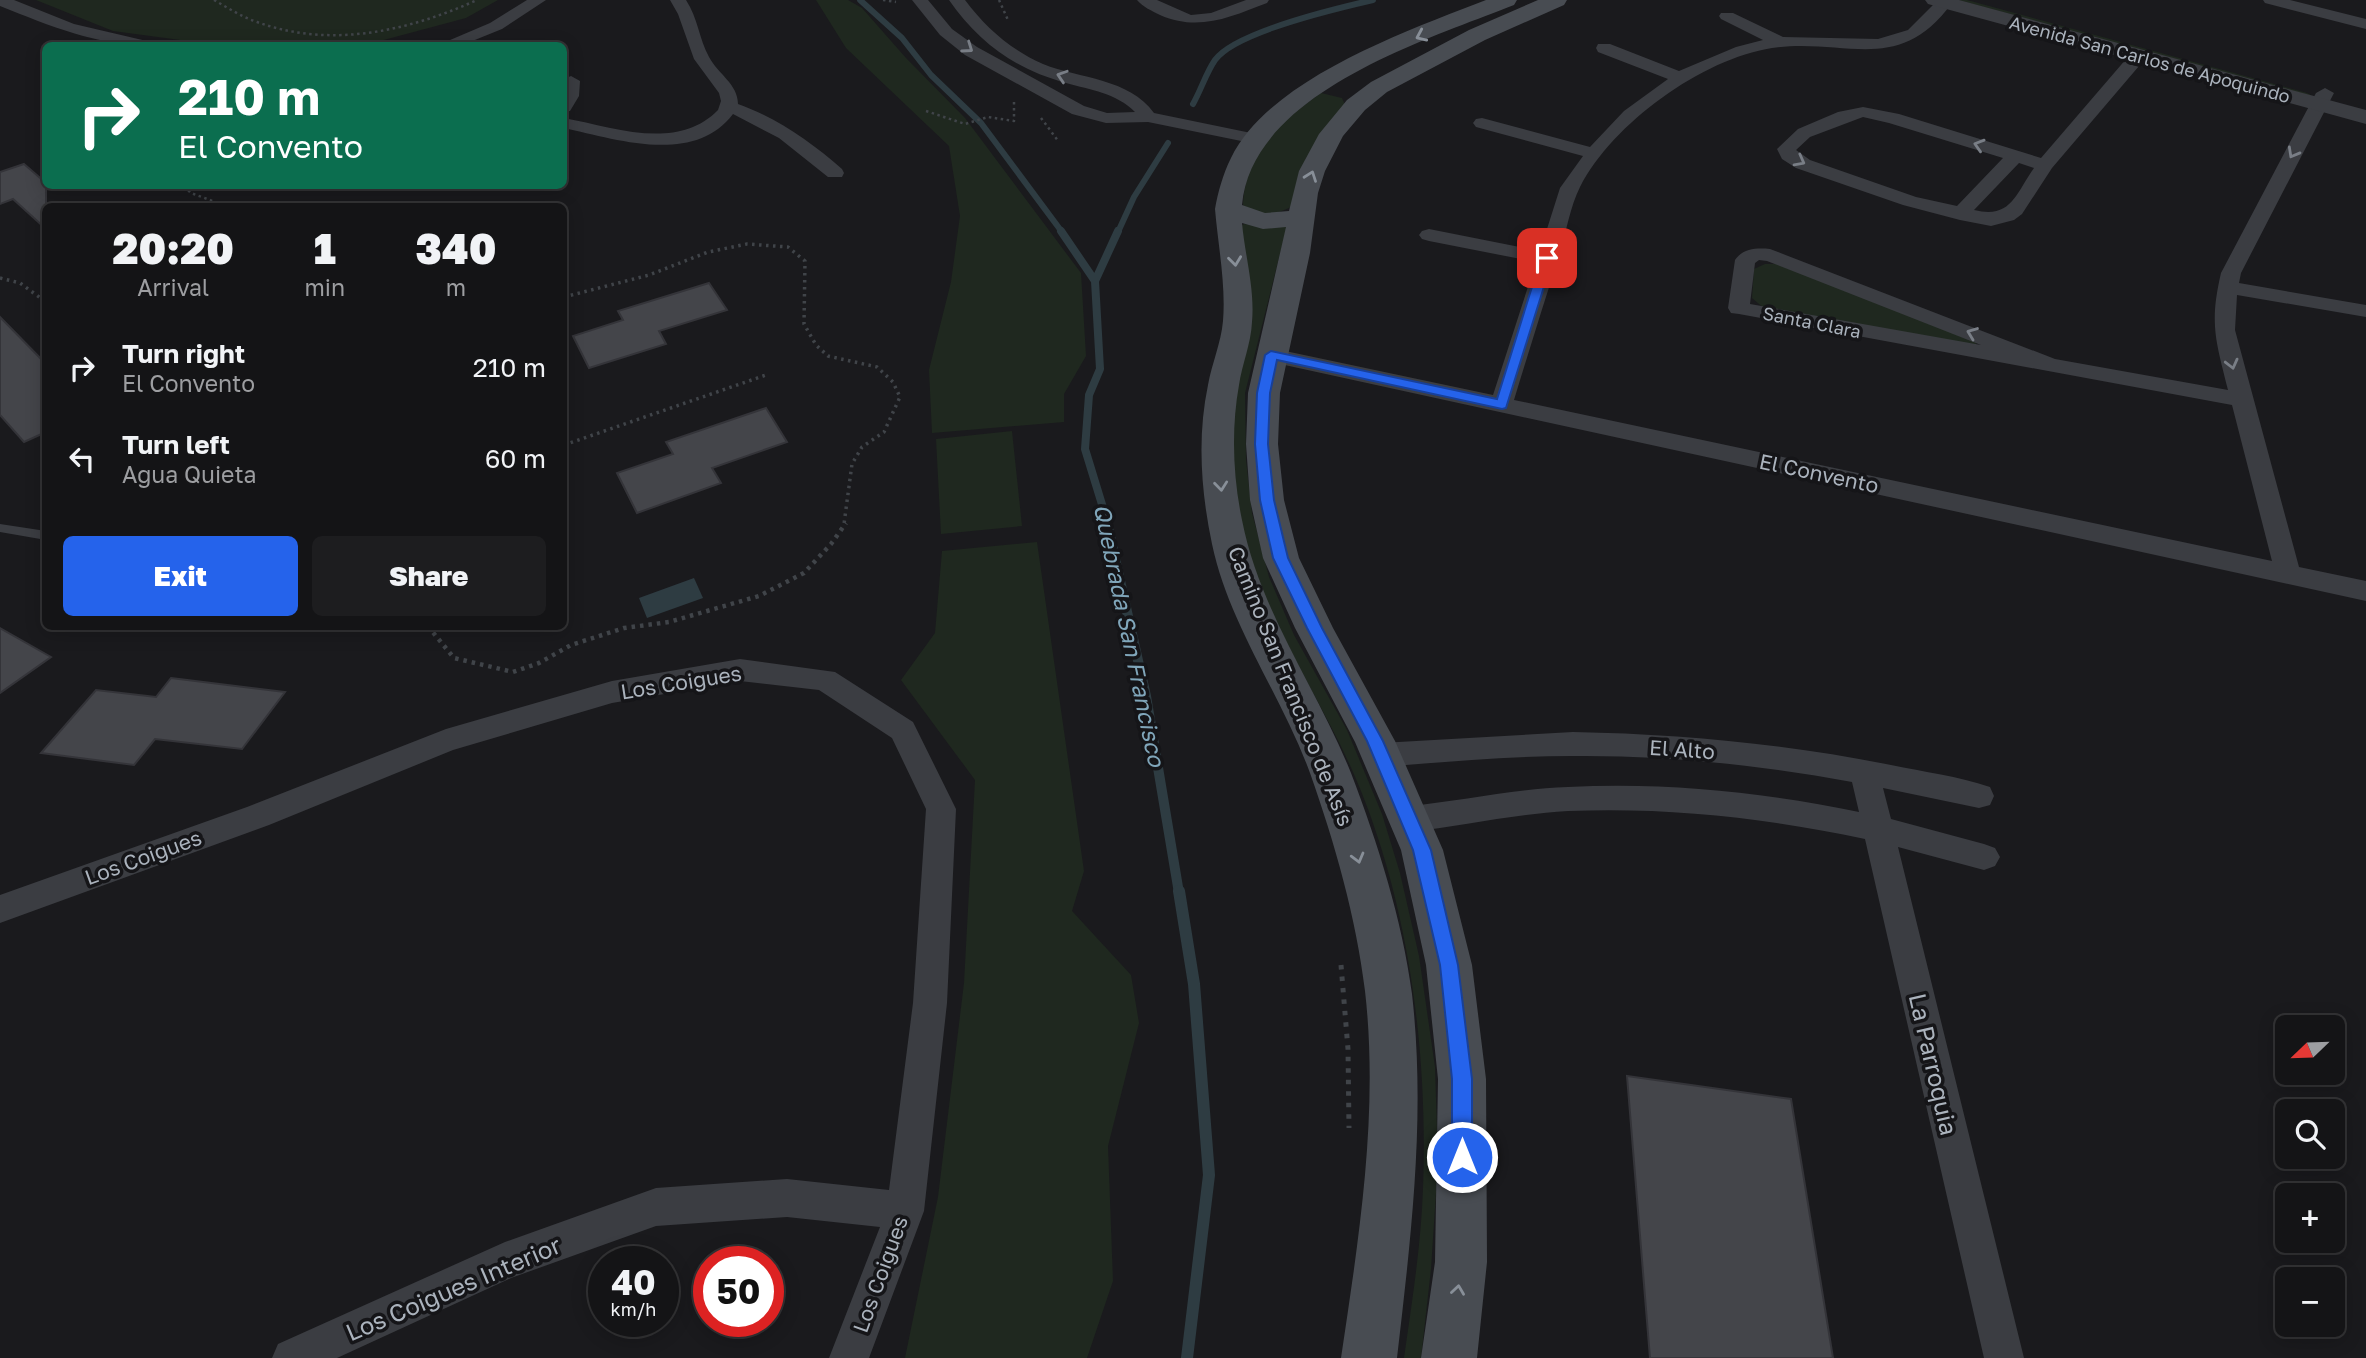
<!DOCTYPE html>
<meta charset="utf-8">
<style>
:root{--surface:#141416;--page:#1d1d1f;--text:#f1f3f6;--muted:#9d9ea1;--line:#333335;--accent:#2563eb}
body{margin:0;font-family:"Golos Text",sans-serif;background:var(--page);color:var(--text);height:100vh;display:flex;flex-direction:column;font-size:26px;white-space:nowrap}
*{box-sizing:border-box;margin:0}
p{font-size:23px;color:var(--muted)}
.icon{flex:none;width:38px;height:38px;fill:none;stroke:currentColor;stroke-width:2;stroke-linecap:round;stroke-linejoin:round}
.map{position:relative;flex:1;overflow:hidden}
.panel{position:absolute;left:42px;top:203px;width:525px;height:427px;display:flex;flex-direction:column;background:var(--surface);border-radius:10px;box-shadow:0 4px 18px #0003,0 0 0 2px var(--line)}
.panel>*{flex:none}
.hud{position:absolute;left:42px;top:42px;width:525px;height:147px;border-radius:10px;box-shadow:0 4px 18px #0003,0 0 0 2px var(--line);background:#0b6e4f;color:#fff;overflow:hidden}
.needle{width:46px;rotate:247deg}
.buttons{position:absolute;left:2275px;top:1015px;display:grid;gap:14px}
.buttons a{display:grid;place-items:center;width:70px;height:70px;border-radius:10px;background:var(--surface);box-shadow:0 4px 18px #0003,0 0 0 2px var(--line);font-size:35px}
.speed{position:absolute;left:588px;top:1246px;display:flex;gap:14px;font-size:35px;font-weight:700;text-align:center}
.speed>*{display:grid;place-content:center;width:91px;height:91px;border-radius:50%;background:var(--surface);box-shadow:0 4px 18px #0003,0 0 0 2px var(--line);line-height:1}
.speed small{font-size:18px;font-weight:400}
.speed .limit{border:10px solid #d22;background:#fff;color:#111}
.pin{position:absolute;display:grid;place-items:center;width:60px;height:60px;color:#fff;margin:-30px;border-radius:14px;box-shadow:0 4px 10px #0006}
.me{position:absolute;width:77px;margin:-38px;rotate:0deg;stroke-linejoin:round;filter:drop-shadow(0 0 5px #0008)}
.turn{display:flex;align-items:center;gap:24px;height:147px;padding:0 21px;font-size:32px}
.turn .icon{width:91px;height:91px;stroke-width:2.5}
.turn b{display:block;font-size:49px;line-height:60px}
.eta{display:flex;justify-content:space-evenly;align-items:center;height:119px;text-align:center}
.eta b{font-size:42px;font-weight:800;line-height:49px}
.action{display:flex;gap:14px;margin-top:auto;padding:14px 21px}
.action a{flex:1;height:80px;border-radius:10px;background:var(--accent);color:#fff;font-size:28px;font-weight:800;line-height:80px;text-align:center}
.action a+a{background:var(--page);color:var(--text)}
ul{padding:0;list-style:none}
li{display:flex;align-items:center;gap:21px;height:91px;padding:0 21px}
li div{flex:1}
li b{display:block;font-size:26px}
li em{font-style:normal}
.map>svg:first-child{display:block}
.green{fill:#1f281f}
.water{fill:#2e3c42}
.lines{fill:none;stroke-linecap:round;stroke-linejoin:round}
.stream-far3{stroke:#2e3c42;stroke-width:6}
.stream-far2{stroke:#2e3c42;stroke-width:8}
.stream-far1{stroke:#2e3c42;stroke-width:10}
.stream{stroke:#2e3c42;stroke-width:12}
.building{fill:#44454a;stroke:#343439;stroke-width:2}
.path-far3{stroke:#404449;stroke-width:2.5;stroke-dasharray:2.5 3.5;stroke-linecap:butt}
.path-far2{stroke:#404449;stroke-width:3.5;stroke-dasharray:2.5 4.5;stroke-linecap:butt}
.path-far1{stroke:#404449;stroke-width:4.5;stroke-dasharray:3.5 5;stroke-linecap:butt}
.path{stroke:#404449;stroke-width:5;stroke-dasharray:4.5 7;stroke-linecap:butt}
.service{fill:#3b3d42;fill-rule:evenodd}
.minor{fill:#3b3d42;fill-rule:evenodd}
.tertiary{fill:#3b3d42;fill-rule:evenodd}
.secondary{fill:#484c52;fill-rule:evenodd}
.oneway{stroke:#888f98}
.oneway2{stroke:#797e86}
.route{fill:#2563eb;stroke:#184099;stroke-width:2}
.labels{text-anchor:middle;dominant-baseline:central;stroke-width:7;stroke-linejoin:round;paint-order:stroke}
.far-street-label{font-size:18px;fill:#abb3bd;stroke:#151518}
.street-label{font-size:21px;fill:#abb3bd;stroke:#151518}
.water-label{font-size:23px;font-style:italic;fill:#80a6ba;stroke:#151518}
.near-street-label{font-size:24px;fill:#abb3bd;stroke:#151518}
</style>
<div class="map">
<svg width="2366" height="1358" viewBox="0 0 2366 1358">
<rect width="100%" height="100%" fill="#1a1a1d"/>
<!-- green -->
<path class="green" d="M36,0H498L466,18L365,45L225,46L113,31Z
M816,0H848L862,8L906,58L965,118L1081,273L1086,356L1064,394V422L932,433L929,370L951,282L960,216L949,146L846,48Z
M1958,0H1967L2307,93L2312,96Z
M1321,93L1342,98L1345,105L1306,158L1291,207C1274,216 1260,216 1243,205C1246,149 1279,123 1321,93Z
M1244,224L1287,226L1245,393L1246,460L1252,513L1269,577L1294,635L1347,730L1382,814L1400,873L1419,956L1435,1067L1438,1162L1431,1269L1421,1358H1404C1412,1302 1421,1245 1423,1189C1428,1054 1410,911 1359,786C1320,691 1251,605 1237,502C1231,457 1233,412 1235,367C1237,320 1239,273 1241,226Z
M1765,264H1778L1976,340V347L1765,309L1752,298L1754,269Z
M1012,431L1022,526L941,534L936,439Z
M1037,542L1084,871L1072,911L1131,975L1139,1023L1108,1146L1113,1281L1087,1358H905L938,1197L964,983L975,780L901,680L935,633L942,551Z"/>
<!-- water -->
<path class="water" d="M694,578L703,598L647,618L639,598Z"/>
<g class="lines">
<!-- stream-far3 -->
<path class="stream-far3" d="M860,0L902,38L931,75L981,123L1062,232
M1193,104C1201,90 1206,73 1215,60C1235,32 1338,8 1373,0
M1118,232L1134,197L1168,143"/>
<!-- stream-far2 -->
<path class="stream-far2" d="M1061,231L1095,281L1100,369L1089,395L1085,449L1108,524
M1095,281L1118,231"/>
<!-- stream-far1 -->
<path class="stream-far1" d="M1107,523L1146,696L1179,893"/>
<!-- stream -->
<path class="stream" d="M1179,891L1194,984L1209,1175L1187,1358"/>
</g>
<!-- building -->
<path class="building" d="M24,164L46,183V229L13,199L0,204V172Z
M709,283L727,310L659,331L666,344L589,368L573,336L623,320L618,311Z
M0,317L46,364V432L24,442L0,415Z
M766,408L787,442L712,468L721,483L637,513L617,473L673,454L666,442Z
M0,628L51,657L0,693Z
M171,678L285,692L242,749L155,739L134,765L41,753L96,690L156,697Z
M1627,1076L1791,1099L1833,1358H1650Z"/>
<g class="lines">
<!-- path-far3 -->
<path class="path-far3" d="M214,0C228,8 242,17 257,22C331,49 408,31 477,0
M883,0L896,2
M999,0L1008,20
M926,111L965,124L988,117L1014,121V101
M1041,118L1059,142
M184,186L191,193L226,206"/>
<!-- path-far2 -->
<path class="path-far2" d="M0,278L20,283L46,302
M564,297L649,275L708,252L747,244L788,247L805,261L804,324L816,345L828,356L877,367L893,382L900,397L884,432L862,447L852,464L844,524
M564,445L766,375"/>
<!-- path-far1 -->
<path class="path-far1" d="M418,626L431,630L454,658L513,672L539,663L571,645L624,628L669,622L759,596L804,573L831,544L846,523"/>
<!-- path -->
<path class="path" d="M1341,965L1348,1049L1349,1128"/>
<!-- service -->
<path class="service" d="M0,524L46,531V540L0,532Z"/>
<!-- minor -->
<path class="minor" d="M0,0H14L74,24L151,42L153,46C98,46 50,26 0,6Z
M527,0H546L502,29L460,46H436L490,23Z
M670,0H686C698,18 699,39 709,57C718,74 738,84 738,104C777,118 811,142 842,169L844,173L842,177H828L779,138L733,114C694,166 615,139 564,128V118C613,127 677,152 718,110L721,101L719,93L694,59L678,14Z
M912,0H928L952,29L977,47L1084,106L1107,113L1135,112C1116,93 1091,90 1066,83C1015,69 979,43 949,0H965C986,28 1011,50 1043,64C1080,79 1129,78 1154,113L1256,134L1265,139L1256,144L1148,122L1106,123L1072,114L965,55L940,35Z
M1137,0H1157L1191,15L1211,13L1246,0H1269L1267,3C1230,17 1199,32 1160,15C1152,11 1143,7 1137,0Z
M1938,0H1950L1952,3C1898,77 1845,37 1772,48C1702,59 1613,123 1580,187C1570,207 1566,232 1560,253C1544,302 1529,351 1514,400L2272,561L2232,405L1739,314L1731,313L1728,308L1735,260C1743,248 1757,248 1770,249L2055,359L2228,390C2216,341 2209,324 2221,273L2316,93L2325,88L2334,93L2241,273L2239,283L2366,305V317L2237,295L2235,330L2299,567L2366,581V601L1271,362L1263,360L1260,355L1263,350L1271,348L1493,395L1536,262L1429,241L1422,239L1419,235L1422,231L1429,229L1540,251L1560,188L1583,156L1476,127L1473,123L1476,119L1482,118L1590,147L1624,111L1668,79L1598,52L1596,48L1598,44H1610L1679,71L1736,47L1763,40L1721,19L1719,16L1721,13H1733L1783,37L1878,39L1908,30ZM1759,260L1767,261L1981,345L1750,304L1755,263Z
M2263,0H2290L2366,19V29L2265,3Z
M2139,50L2145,51L2147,55L2145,59L2052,168L2022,214L2014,220L1991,226L1960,220L1903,205L1796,168L1782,159L1777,149L1798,129L1838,112L1863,107L1899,114L2041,158L2133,51ZM1863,117L1889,123L2003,158L1957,206L1916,197L1810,160L1796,150L1810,137ZM2019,163L2034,168C2015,195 2011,219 1974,210Z
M571,76L580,81L579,96L570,111L564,112V79Z
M740,659L835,672L913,722L956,809L947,1003L924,1211L869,1358H829L880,1227L787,1217L656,1226L511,1278L337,1358H272L278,1344L505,1242L656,1188L787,1179L889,1190L913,1003L926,809L892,738L819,690L740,681L612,703L453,750L269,825L0,923V895L247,807L446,729L612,681Z
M1573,732C1680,734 1786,744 1891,765C1924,772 1958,776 1990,787L1994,796L1990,805L1979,808L1883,788L1891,819L1984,844L1995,848L2000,857L1995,866L1984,870L1898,847L2024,1358H1984L1865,839C1767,818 1668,807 1568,811C1515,814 1462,826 1409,832L1398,828L1394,819L1398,810L1409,806C1462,801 1514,789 1568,787C1665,782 1763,792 1859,812L1852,782C1759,765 1666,755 1572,756C1508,756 1444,762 1381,767L1371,763L1366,755L1371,747L1381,743Z"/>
<!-- tertiary -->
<path class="tertiary" d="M1925,0H1959L2366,110V124L1928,4Z"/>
<!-- secondary -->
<path class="secondary" d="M1486,0H1517L1514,5C1426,40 1252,93 1242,205L1265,213L1289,211L1299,171L1319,134L1347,100L1371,82L1469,30L1538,0H1567L1564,5L1485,40L1387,92L1365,110L1343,136L1325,171L1318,193L1310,253L1280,393L1278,444L1284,500L1299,558L1333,628L1395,741L1443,850L1472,965L1486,1079L1487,1262L1477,1358H1421L1435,1262L1438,1079L1426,965L1401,850L1355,742L1295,628L1263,558L1250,500L1246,444L1248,393L1286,227L1263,229L1242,223C1245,256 1255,289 1252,322C1251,344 1242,364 1239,385C1231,429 1233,477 1242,520C1260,612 1317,688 1351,773C1378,844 1402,919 1412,994C1426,1116 1411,1237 1397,1358H1341C1359,1237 1379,1113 1365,991C1356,917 1335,844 1310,773C1282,696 1229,625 1212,544C1201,492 1197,437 1208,385C1212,363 1221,343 1223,321C1226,285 1218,245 1215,209C1218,192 1223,174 1231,158C1269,79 1409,30 1486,0Z"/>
</g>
<!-- one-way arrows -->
<defs><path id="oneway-chevron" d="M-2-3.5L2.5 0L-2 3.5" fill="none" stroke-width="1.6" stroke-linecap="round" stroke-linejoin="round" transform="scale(1.75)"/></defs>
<g class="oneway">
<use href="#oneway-chevron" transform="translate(1421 36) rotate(156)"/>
<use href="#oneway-chevron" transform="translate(1311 176) rotate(-70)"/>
<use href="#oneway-chevron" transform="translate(1235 261) rotate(83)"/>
<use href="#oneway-chevron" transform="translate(1221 486) rotate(84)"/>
<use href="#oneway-chevron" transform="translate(1358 858) rotate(75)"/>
<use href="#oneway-chevron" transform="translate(1458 1290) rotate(-82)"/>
</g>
<g class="oneway2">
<use href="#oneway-chevron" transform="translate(968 48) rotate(35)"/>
<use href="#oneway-chevron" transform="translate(1062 76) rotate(-162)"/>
<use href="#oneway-chevron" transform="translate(1979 145) rotate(-163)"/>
<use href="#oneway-chevron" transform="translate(2293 153) rotate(119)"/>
<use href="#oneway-chevron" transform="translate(1800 161) rotate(28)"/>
<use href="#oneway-chevron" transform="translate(1972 333) rotate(-159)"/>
<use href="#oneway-chevron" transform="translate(2232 364) rotate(76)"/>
</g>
<!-- route -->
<path class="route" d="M1547,254L1553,258L1506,408L1502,409L1277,360L1270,393L1268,444L1274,500L1288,558L1322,628L1383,741L1431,850L1458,965L1472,1079V1157L1469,1165L1462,1168L1455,1165L1452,1157V1079L1440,965L1413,850L1367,741L1307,628L1273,558L1260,500L1255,444L1257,393L1265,355L1271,351L1497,399L1541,258Z"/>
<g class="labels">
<!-- far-street labels -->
<g class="far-street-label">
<text transform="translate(2150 59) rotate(15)">Avenida San Carlos de Apoquindo</text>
<text transform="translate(1812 322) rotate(11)">Santa Clara</text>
</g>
<!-- street labels -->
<g class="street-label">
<text transform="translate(1819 473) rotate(12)">El Convento</text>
<text transform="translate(681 682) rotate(-9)">Los Coigues</text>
<text transform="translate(1291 686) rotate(68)">Camino San Francisco de Asís</text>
<text transform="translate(1682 749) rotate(4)">El Alto</text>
<text transform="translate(143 857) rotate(-20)">Los Coigues</text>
<text transform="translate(880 1274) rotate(-70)">Los Coigues</text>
</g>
<!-- water labels -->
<g class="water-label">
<text transform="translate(1130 635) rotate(78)">Quebrada San Francisco</text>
</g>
<!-- near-street labels -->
<g class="near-street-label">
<text transform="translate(1934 1064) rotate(77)">La Parroquia</text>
<text transform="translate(453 1288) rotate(-23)">Los Coigues Interior</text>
</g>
</g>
</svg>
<div class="buttons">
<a><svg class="needle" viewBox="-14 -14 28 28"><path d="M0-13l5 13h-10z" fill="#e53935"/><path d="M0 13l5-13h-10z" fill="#9d9ea1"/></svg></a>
<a><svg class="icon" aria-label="search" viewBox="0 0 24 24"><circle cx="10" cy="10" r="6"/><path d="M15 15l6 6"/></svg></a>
<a>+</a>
<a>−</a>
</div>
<div class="speed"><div>40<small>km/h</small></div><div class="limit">50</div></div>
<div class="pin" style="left:1547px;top:258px;background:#d93025"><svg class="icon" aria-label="arrive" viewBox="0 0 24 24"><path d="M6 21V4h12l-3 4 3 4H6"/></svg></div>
<svg class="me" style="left:1462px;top:1157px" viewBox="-20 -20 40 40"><circle r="17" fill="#2563eb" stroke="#fff" stroke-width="3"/><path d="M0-11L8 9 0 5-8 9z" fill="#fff"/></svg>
<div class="hud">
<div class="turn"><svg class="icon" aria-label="right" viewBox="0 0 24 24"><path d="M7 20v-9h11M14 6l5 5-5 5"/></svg><div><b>210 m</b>El Convento</div></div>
</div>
<section class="panel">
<div class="eta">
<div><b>20:20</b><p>Arrival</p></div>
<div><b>1</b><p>min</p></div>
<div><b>340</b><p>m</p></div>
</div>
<ul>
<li><svg class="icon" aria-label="right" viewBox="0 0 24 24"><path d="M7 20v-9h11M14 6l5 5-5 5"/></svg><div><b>Turn right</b><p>El Convento</p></div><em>210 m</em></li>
<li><svg class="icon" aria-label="left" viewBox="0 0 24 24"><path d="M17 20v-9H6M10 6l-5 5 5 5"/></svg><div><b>Turn left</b><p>Agua Quieta</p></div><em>60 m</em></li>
</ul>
<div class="action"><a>Exit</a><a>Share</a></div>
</section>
</div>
